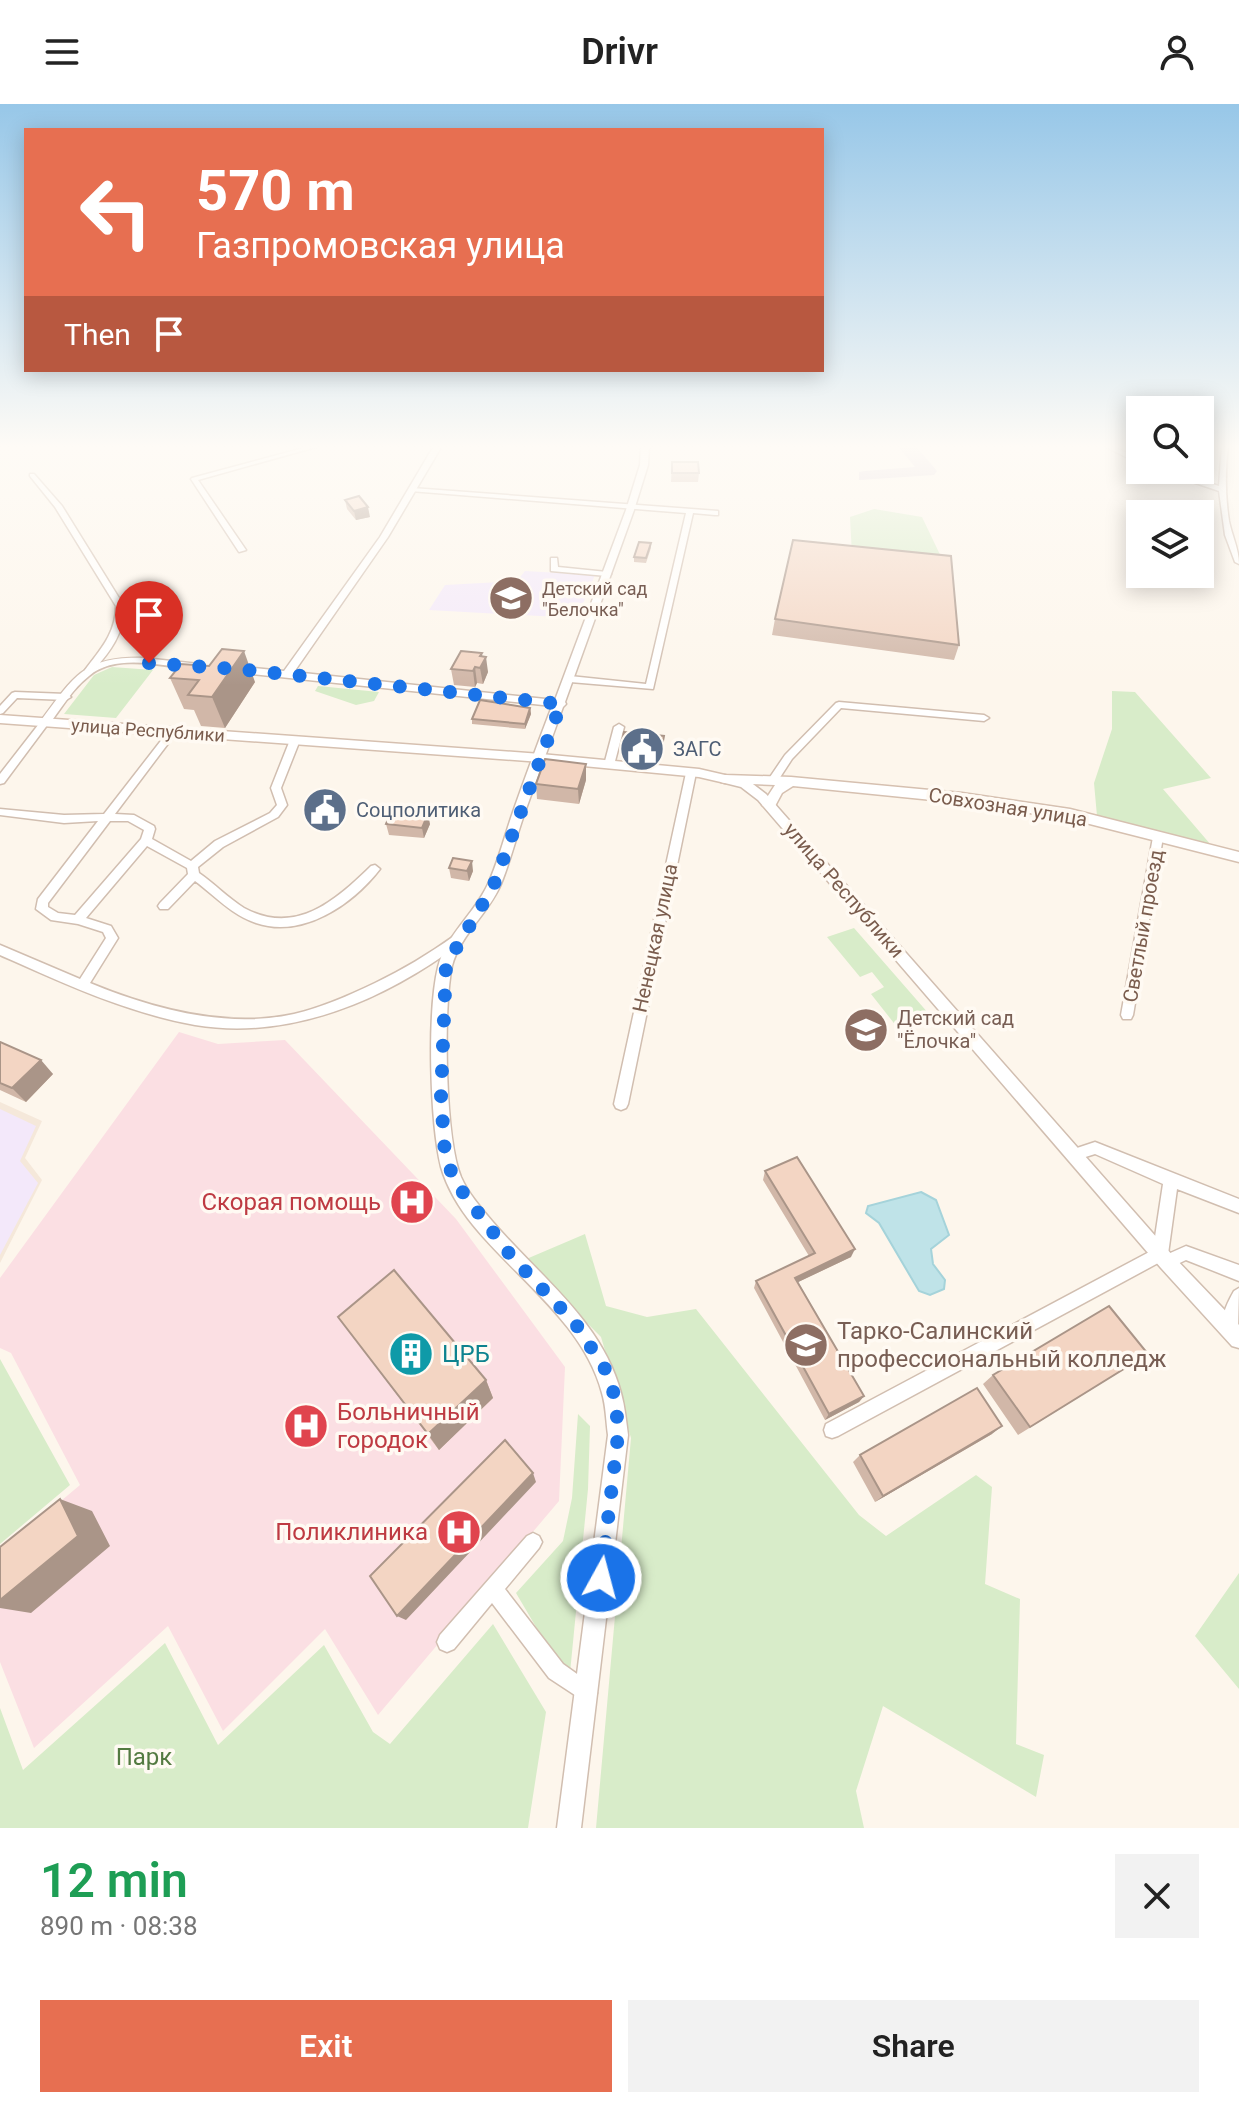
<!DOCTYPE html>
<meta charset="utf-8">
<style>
:root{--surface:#fff;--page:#f2f2f2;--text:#222;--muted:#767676;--accent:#e76f51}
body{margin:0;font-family:Roboto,sans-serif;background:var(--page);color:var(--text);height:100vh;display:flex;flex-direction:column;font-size:30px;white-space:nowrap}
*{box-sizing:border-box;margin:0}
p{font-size:26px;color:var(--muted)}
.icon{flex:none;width:44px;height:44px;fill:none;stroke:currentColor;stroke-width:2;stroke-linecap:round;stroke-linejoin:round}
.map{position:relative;height:1724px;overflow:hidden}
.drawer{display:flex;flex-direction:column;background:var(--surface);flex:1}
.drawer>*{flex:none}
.top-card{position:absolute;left:24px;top:24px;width:800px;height:244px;border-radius:0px;box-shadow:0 4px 20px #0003;background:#e76f51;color:#fff;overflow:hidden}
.buttons{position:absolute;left:1126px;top:292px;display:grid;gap:16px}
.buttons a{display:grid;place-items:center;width:88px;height:88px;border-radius:0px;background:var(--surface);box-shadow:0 4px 20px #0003;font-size:40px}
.pin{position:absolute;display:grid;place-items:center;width:68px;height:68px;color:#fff;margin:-82px -34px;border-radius:50% 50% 50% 0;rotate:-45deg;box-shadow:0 0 8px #0007}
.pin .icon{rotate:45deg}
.me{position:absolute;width:88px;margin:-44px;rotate:7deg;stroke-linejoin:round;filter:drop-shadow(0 0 6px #0008)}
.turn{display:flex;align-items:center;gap:28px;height:168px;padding:0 40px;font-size:36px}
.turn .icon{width:104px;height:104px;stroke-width:2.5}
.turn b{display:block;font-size:56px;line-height:68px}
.then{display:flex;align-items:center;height:76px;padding:0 40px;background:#0003;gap:16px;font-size:30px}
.round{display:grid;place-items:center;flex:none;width:84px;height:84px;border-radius:0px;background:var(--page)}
.summary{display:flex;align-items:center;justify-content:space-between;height:136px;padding:0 40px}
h1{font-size:48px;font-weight:600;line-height:60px;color:#1e9e55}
.cta{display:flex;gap:16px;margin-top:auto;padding:16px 40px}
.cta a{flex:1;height:92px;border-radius:0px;background:var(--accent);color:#fff;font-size:32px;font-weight:600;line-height:92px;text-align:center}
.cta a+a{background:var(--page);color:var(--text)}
header{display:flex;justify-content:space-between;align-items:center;height:104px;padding:0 40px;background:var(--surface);font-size:36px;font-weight:600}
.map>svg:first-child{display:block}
.residential{fill:#f5e8da}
.education{fill:#f3e8fa}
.medical{fill:#fbdfe3}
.green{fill:#d8ecc9}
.water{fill:#bfe3e8;stroke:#a5d3da;stroke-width:2}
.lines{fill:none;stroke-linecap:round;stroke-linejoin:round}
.taxiway{fill:#dbcfda;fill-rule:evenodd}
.minor-casing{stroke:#d1beb0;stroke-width:3}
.tertiary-casing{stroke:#d1beb0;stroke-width:3}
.secondary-casing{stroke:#d6c0b0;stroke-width:3}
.minor{fill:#fff;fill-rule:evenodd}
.tertiary{fill:#fff;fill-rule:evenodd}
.secondary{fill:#fff;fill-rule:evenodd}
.wall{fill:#d1b7a8}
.shaded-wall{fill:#aa9588}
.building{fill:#f3d5c3;stroke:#aa9588;stroke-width:2}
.route{stroke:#1a73e8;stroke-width:14;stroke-dasharray:0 25.2}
.labels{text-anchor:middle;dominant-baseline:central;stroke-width:7;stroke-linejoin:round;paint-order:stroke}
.far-education-label{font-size:18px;fill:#785e54;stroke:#fffaf3;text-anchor:start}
.far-street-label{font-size:18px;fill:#7a5c4d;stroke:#fffaf3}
.service-label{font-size:20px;fill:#4e5e75;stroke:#fffaf3;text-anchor:start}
.street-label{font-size:20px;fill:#7a5c4d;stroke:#fffaf3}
.education-label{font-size:20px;fill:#785e54;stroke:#fffaf3;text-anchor:start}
.near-health-label{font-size:24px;fill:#be3a42;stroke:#fffaf3;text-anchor:end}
.near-education-label{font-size:24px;fill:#785e54;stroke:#fffaf3;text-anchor:start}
.near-culture-label{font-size:24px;fill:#0d838f;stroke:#fffaf3;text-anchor:start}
.near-park-label{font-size:24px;fill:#537a41;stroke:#fffaf3}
</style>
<header><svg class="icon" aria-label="menu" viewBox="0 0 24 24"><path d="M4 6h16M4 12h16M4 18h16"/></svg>Drivr<svg class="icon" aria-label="person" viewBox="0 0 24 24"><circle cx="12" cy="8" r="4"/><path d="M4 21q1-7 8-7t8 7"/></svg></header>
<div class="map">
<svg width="1239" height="1724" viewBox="0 0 1239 1724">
<rect width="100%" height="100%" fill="#fdf6ec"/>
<!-- residential -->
<path class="residential" d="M0,998L42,1017L25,1054L42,1076L0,1159Z"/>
<!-- education -->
<path class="education" d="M525,467L595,471L577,514L429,506L445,481L517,477Z
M0,1005L36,1022L20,1057L38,1079L0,1151Z"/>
<!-- medical -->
<path class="medical" d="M179,928L218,940L285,936L456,1115L565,1263L559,1397L378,1611L325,1525L223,1627L168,1522L34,1644L0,1558V1448L80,1381L11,1249L0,1244V1174Z"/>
<!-- green -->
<path class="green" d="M874,405L922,413L945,461L852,451L850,413Z
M112,563L153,566L116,614L64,610L94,571Z
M318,582L379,588L374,597L356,601L315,587Z
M1112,587L1135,588L1211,674L1163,685L1211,741L1097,712L1094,679L1112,625Z
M854,824L929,910L897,923L871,890L884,883L872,868L860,873L827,833Z
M585,1130L606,1202L647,1213L696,1205L859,1411L886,1432L976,1371L992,1383L985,1480L1020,1495L1016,1640L1044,1651L1036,1693L883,1602L856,1687L864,1724H596L631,1334L601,1233L524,1156Z
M0,1255L70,1381L0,1440Z
M578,1310L590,1322L588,1385L569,1579L516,1489L563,1437L572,1394Z
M1239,1469V1585L1195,1532Z
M493,1520L546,1608L528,1724H0V1604L23,1666L165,1539L218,1641L324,1541L373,1628L390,1640Z"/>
<!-- water -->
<path class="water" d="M921,1088L936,1096L949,1131L931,1145L933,1160L945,1176L944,1185L930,1191L919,1187L879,1119L866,1109L868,1102Z"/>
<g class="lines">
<!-- taxiway -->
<path class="taxiway" d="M896,340H914L937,367L934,371L859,376V368L865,367L915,363Z"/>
<!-- minor casing -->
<g class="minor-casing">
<path id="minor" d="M318,340H327L198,376L246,446L239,448L191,375L192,374Z
M1100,340H1107L1140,355V360Z
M1222,340H1228C1225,366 1225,391 1229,417C1232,432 1239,445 1239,460L1235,458L1225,431L1219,387L1157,366H1167L1219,382Z
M30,370H34L62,402L124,502C125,529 109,549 92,568H86L85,566C100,546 116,529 116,502L55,403L30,372Z
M412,384L718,407V411H715L693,409L653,585L570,578L566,575L570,572L646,580L686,409L410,387L409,386Z
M551,454H557L558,463L607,468L611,470L607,472L551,467Z
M15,588L66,590L71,593L66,596L17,594L3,609L0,610V602L12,589Z
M839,598L984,611L989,614L984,617L841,604L792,655L777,678H769L768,676L785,651L836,599Z
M45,615L48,616V620L4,679L0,680V670L42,616Z
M619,620L624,623L614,661L609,664L606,663L604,661L614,623Z
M173,624L176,625V629L115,710L134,711L154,722L155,725L152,735L191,757L215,737L270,709L277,701L271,684L290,636L295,633L300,636L281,684L287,701L278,713L223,743L198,763L199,769C215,780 228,794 244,804C296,832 335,797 371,762L375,761L380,765C353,800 303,835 256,819C232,811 215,792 195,777L168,805H160L158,802L160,799L188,770L187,764L147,742L86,814L111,822L118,834L90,879C153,905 226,925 294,910C323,903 348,892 375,879C402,866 429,850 454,832H462L464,835L462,838C387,895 291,937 195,921C127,909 63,879 0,851V841L80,875L106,834L103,828L78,820L51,816L36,805L38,795L98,717L64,719L0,711V705L64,711L104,710L170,625ZM110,717H128L144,726L141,735L75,811L58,809L48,803V799Z
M691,666L696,669L628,1000L626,1004L621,1006L616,1004L614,1000L686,669Z
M1158,729L1163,733L1133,911L1131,915H1123L1121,911L1153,733Z
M1095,1038L1239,1095V1109L1177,1085L1168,1150L1186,1142L1239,1161V1177L1186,1156L1167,1165L1162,1163L1160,1158L838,1332L832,1334L826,1332L824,1326L826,1320L1153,1146L1163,1080L1095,1050L1076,1056L1071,1054L1069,1050L1071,1046Z
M1239,1184L1238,1226L1236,1232L1230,1234L1224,1232C1219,1216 1226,1201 1234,1187Z
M533,1429L539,1432L542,1438L539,1444L505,1485L563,1560L594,1582L597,1589L594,1596L587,1599L549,1574L492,1499L454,1545L447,1548L440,1545L437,1538L440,1531L527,1432Z"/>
</g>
<!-- tertiary casing -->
<g class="tertiary-casing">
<path id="tertiary" d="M435,340H443L388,433L294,568L555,596L626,406L640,361L641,342L645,340L649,342L648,361L634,406L565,598L566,600L563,603C551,637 538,671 526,705C517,730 511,755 501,780C489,809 460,831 452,862C443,904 445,1034 461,1073C468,1089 481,1104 492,1117C539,1172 602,1217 621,1289C625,1303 626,1317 628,1331L581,1724H557L608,1331C606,1317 606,1302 602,1289C584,1220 516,1174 473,1121C460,1105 447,1084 441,1063C430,1018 427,908 438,863C446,831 475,809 488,780C499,756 505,730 514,705C526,671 539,636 552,602L232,568L227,565L232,562L284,567L380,433Z
M144,554L199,560L204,563L199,566C166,563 117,548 89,572C72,585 62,604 49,620L45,621L40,618C74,573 83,552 144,554Z
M725,671L749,677L766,690L1173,1152L1239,1221V1244L1232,1242L1161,1164L758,696L741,683L721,678L719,675Z"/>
</g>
<!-- secondary casing -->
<g class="secondary-casing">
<path id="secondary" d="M0,611L541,650L699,665L725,671L791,673L962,689L1070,705L1239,748V758L1070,715L962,699L793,682L782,689L774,704L769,706L762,701L775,681L725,679L699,673L541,658L0,619Z"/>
</g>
<!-- minor -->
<use href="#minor" class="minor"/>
<!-- tertiary -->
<use href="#tertiary" class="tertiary"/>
<!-- secondary -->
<use href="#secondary" class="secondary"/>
</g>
<!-- wall -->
<path class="wall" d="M672,358L699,369L698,378H671Z
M345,396L370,413L356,416L347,405Z
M651,439V444L646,459L634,458V453Z
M775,515L959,541L954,556L772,531Z
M482,552L488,568L483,580L477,579L475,583L454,581L451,565Z
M170,574L255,578L225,624L201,622L194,606L184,605Z
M530,604L531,610L525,625L472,620V615Z
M664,632L660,657L624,654V649L622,648V638Z
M586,676L579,700L537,695L536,680Z
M386,720H430L424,734L389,731Z
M449,764L473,767L469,777L451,774Z
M0,938L53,970L26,998L0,986Z
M765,1067L851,1153L798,1178L864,1292L859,1298L825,1316L754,1184L756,1177L809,1152L763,1076Z
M338,1213L486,1276L493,1294L439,1346Z
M1134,1259L1018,1331L983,1280L993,1271Z
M992,1330L875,1398L853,1358L860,1351Z"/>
<!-- shaded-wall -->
<path class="shaded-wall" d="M368,403L370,413L356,416L354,407Z
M244,547L255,578L225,624L212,593Z
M482,549L483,558L486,553L488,568L483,580L480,564V552Z
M475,563L477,579L475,583L473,567Z
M530,604L531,610L525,625V620Z
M586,660V676L579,700L578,685Z
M428,710L430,720L424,734L422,724Z
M472,757L473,767L469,777L467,767Z
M41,956L53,970L26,998L12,984Z
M855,1145L851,1153L792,1181L795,1174Z
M486,1276L493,1294L439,1346L428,1330Z
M864,1292L859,1298L825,1316L829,1310Z
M1002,1322L992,1330L875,1398L883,1392Z
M533,1369L536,1378L406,1516L397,1512Z
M60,1395L92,1407L110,1442L31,1509L0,1504V1496Z"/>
<!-- building -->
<path class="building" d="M672,358H698L699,369H672Z
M359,392L368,403L354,407L345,396Z
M793,436L951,452L959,541L775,515Z
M639,438L651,439L646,454L634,453Z
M222,545L244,547L212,593L188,591L199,576L170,574L181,560L209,562Z
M461,547L482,549L480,552L486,553L480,564L475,563L473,567L451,565Z
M480,596L530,604L525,620L472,615Z
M624,628L664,632L661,647L624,643L625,638H622Z
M545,655L586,660L578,685L536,680Z
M392,706L428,710L422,724L386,720Z
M453,754L472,757L467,767L449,764Z
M0,938L41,956L12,984L0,979Z
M797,1053L855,1145L795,1174L864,1292L829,1310L756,1177L815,1149L765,1067Z
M394,1166L486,1276L428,1330L338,1213Z
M1109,1202L1148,1250L1030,1323L993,1271Z
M977,1284L1002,1322L883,1392L860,1351Z
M505,1336L533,1369L397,1512L370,1472Z
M60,1395L78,1432L0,1496V1443Z"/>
<!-- sky -->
<linearGradient id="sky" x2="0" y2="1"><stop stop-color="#97c7e8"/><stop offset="0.59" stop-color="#fefbf6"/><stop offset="1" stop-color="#fefbf6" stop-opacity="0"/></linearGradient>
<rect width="1239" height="581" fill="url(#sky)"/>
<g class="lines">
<!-- route -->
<path class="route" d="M149,559L237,565L561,600L493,783L446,861L441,993L445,1051L455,1078L511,1152L575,1219L607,1268L616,1297L618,1331L601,1474"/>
</g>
<!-- icons -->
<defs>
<g id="school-disc" transform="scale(2.3)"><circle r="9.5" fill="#8d6e63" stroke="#fffaf3"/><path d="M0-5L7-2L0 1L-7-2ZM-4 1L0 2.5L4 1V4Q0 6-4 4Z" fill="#fff"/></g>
<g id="civic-disc" transform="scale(2.3)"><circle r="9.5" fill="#5c6f8a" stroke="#fffaf3"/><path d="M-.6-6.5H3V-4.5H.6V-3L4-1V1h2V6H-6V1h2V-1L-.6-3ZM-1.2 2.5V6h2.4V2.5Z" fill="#fff"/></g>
<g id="hospital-disc" transform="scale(2.3)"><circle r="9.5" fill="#e0444e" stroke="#fffaf3"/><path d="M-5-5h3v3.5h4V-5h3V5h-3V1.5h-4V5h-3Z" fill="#fff"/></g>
<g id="university-disc" transform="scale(2.3)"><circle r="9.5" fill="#8d6e63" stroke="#fffaf3"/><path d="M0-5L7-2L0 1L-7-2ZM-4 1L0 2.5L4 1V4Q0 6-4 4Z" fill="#fff"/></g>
<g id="building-disc" transform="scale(2.3)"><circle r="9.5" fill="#0f9aa8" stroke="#fffaf3"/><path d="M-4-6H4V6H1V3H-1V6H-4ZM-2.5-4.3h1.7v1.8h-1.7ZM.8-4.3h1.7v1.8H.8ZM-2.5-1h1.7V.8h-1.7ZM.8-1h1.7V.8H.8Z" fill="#fff"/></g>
</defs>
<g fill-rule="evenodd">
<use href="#school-disc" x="511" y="494"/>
<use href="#civic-disc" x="642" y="645"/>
<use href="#civic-disc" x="325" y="706"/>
<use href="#school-disc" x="866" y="926"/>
<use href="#hospital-disc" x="412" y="1098"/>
<use href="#university-disc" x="806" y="1241"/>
<use href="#building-disc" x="411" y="1250"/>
<use href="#hospital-disc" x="306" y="1322"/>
<use href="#hospital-disc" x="459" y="1428"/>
</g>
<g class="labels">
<!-- far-education labels -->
<g class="far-education-label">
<text x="542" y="484">Детский сад<tspan x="542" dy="21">"Белочка"</tspan></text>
</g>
<!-- far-street labels -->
<g class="far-street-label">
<text transform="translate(148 626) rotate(4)">улица Республики</text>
</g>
<!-- service labels -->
<g class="service-label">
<text x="673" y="645">ЗАГС</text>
<text x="356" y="706">Соцполитика</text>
</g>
<!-- street labels -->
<g class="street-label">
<text transform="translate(1008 703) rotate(9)">Совхозная улица</text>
<text transform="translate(844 786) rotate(49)">улица Республики</text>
<text transform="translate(1143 822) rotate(-80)">Светлый проезд</text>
<text transform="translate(655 834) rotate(-78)">Ненецкая улица</text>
</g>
<!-- education labels -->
<g class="education-label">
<text x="897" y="914">Детский сад<tspan x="897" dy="23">"Ёлочка"</tspan></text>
</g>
<!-- near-health labels -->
<g class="near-health-label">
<text x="381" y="1098">Скорая помощь</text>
<text x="337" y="1308" text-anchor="start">Больничный<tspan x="337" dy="28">городок</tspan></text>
<text x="428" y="1428">Поликлиника</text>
</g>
<!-- near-education labels -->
<g class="near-education-label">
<text x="837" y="1227">Тарко-Салинский<tspan x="837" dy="28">профессиональный колледж</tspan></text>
</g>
<!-- near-culture labels -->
<g class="near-culture-label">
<text x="442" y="1250">ЦРБ</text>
</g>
<!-- near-park labels -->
<g class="near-park-label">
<text x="144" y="1653">Парк</text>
</g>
</g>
</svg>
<div class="buttons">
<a><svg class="icon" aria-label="search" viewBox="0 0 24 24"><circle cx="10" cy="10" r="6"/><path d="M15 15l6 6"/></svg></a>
<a><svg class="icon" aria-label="layers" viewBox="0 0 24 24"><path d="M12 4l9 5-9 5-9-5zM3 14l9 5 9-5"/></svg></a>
</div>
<div class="pin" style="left:149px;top:559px;background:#d93025"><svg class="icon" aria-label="arrive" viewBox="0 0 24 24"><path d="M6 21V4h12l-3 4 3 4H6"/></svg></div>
<svg class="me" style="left:601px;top:1474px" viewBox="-20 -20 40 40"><circle r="17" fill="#1a73e8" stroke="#fff" stroke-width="3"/><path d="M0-11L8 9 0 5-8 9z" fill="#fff"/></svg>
<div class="top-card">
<div class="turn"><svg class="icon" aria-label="left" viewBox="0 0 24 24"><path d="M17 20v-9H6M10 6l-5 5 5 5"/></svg><div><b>570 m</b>Газпромовская улица</div></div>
<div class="then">Then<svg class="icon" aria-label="arrive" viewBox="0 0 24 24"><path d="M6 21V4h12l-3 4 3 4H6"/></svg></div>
</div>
</div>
<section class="drawer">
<div class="summary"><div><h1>12 min</h1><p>890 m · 08:38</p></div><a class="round"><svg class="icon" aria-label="close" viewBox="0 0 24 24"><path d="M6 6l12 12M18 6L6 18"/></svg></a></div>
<div class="cta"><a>Exit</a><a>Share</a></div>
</section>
